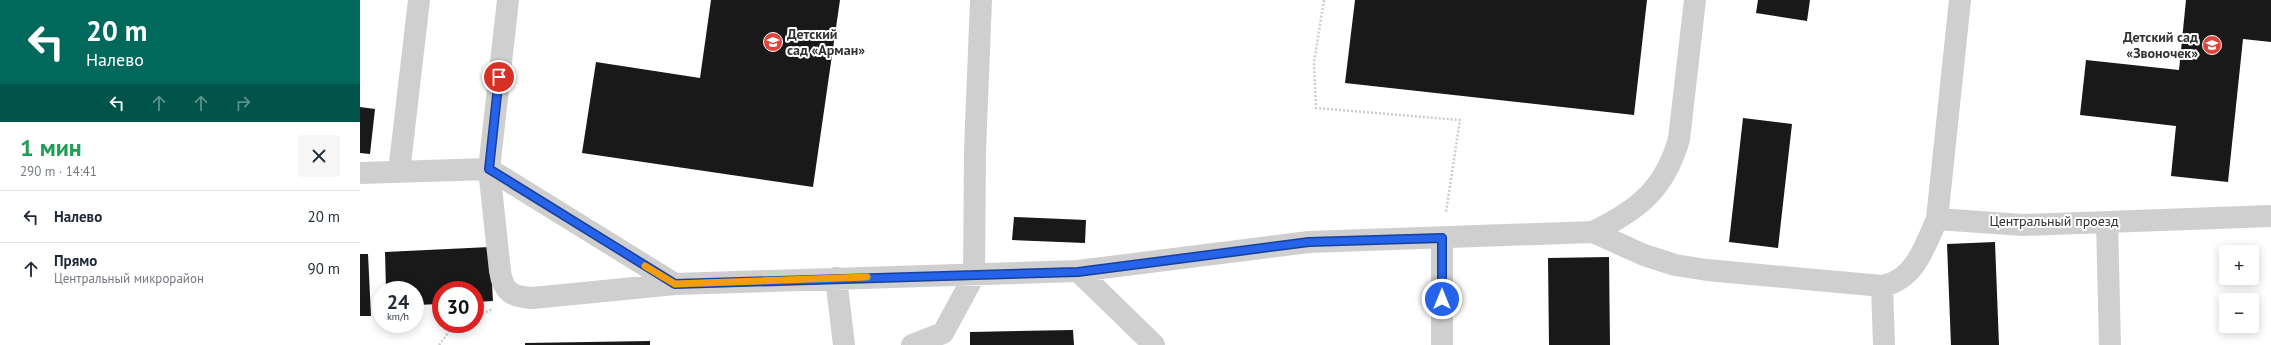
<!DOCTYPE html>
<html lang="ru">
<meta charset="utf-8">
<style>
:root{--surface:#fff;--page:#f6f6f7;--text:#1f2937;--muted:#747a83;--line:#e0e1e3}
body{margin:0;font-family:"PT Sans",sans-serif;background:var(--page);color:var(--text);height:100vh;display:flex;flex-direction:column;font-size:15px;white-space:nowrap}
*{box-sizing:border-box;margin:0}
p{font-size:13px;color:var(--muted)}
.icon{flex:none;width:22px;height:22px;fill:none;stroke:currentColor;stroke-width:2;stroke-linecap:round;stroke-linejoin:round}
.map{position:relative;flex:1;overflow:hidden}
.side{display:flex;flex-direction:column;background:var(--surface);width:360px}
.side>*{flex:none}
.hud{background:#00695c;color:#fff;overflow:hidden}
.controls{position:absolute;left:1859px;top:245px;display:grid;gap:8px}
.controls a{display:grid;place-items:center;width:40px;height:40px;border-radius:4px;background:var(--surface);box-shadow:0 2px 10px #0003;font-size:20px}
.speed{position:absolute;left:12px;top:281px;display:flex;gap:8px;font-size:20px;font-weight:700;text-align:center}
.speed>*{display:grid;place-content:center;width:52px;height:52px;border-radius:50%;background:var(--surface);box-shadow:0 2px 10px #0003;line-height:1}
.speed small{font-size:10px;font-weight:400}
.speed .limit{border:6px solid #d22;background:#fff;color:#111}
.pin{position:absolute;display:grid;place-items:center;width:34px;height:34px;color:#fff;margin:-17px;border:2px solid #fff;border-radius:50%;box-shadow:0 1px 4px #0007}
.me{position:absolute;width:44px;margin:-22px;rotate:0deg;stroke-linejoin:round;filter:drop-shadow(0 0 3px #0008)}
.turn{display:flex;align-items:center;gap:14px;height:84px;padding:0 20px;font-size:18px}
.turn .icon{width:52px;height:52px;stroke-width:2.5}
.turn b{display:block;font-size:28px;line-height:34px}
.lanes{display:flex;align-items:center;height:38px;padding:0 20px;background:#0003;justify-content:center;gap:20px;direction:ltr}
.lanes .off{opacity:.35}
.round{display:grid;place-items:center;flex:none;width:42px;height:42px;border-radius:4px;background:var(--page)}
.head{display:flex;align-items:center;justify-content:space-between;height:68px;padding:0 20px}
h1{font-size:24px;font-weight:700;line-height:30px;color:#1e9e55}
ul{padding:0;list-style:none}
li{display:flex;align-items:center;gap:12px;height:52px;padding:0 20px;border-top:1px solid var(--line)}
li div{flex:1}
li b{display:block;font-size:15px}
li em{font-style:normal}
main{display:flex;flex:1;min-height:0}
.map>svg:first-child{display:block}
.building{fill:#191919}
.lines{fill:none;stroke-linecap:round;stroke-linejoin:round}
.path{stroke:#ccc;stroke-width:2.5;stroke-dasharray:2 2;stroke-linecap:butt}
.minor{stroke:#cfcfcf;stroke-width:22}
.route-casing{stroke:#184099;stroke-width:10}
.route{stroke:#2563eb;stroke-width:7}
.slow{stroke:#f59e0b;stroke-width:7}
.labels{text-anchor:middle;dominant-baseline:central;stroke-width:4;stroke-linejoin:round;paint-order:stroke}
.poi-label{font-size:14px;font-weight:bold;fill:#323232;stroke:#fff;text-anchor:start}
.street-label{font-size:14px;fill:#323232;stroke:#fff}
</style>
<main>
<section class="side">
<div class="hud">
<div class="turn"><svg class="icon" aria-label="left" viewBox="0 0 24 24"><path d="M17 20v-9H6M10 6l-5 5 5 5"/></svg><div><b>20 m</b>Налево</div></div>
<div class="lanes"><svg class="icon" aria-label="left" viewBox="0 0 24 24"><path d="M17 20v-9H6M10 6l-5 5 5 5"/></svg><svg class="icon off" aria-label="ahead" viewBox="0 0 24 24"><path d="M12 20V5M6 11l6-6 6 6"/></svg><svg class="icon off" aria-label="ahead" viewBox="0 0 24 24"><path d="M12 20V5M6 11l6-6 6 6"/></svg><svg class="icon off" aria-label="right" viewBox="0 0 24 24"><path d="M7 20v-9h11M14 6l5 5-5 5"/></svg></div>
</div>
<div class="head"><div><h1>1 мин</h1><p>290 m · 14:41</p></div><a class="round"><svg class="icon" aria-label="close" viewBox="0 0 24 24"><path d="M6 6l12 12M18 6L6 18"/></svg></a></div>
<ul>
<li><svg class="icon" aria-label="left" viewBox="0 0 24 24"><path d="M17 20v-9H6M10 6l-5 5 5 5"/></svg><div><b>Налево</b></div><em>20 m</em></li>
<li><svg class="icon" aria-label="ahead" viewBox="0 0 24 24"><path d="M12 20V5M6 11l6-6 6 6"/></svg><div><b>Прямо</b><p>Центральный микрорайон</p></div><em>90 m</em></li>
</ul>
</section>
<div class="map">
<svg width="1911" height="345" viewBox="0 0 1911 345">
<rect width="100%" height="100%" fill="#fff"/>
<!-- building -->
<path class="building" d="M351,0H480L453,187L222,153L236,62L340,78Z
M995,0H1287L1274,115L985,83Z
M1398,0H1450L1447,21L1396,13Z
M1826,0H1911V42L1883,39L1868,182L1811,176L1816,126L1720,115L1726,60L1819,70Z
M0,107L15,109L10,154L0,153Z
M1383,118L1432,124L1418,248L1369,242Z
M654,217L726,220L725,243L652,240Z
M1635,242L1639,345H1591L1587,244Z
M130,247L133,301L115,302V290H81V304L55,305V290H26L25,252Z
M0,254H8L11,316H0Z
M1249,257L1250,345H1189L1188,258Z
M713,330L714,345H610V332Z
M290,341V345H165V343Z"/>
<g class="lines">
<!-- path -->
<path class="path" d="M964,0L954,62L956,108L1100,120L1086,212
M115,317L133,309
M79,345L95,324"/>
<!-- minor -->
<path class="minor" d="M1600,0L1577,219L1663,225L1911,216
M129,169L315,284L718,271L949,242L1233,232C1278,210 1305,189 1319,139L1335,0
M129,169L140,271C143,292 152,297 173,298L315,284
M39,172L59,0
M0,173L129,169L148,0
M1747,222L1750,345
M1233,232L1284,255L1315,265L1347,270L1522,286C1555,280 1565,246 1577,219
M718,271L794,345
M476,278L484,345
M1522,286L1524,345
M552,345L583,333L614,276L615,151L621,0
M1082,345V238"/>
</g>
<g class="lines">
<!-- route casing -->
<g class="route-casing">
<path id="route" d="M139,77L129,169L315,284L718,272L949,242L1082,238V299"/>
</g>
<!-- route -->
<use href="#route" class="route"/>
<!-- slow -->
<path class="slow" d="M285,266L315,284L507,277"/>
</g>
<!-- icons -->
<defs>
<g id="school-disc" transform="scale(1)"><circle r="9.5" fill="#e1443c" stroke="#fff"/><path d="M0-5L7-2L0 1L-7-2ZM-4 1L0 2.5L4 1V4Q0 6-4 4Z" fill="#fff"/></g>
</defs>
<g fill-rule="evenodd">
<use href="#school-disc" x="413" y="42"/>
<use href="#school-disc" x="1852" y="45"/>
</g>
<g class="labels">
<!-- poi labels -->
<g class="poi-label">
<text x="427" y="34">Детский<tspan x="427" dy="16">сад «Арман»</tspan></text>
<text x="1838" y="37" text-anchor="end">Детский сад<tspan x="1838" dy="16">«Звоночек»</tspan></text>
</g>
<!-- street labels -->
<g class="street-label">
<text x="1694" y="221">Центральный проезд</text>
</g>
</g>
</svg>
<div class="controls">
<a>+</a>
<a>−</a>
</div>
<div class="speed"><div>24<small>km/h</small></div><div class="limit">30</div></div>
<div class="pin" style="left:139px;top:77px;background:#d93025"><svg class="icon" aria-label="arrive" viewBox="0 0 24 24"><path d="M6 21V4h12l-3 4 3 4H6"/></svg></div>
<svg class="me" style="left:1082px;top:299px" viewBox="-20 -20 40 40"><circle r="17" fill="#2563eb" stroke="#fff" stroke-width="3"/><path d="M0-11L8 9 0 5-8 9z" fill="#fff"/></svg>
</div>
</main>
